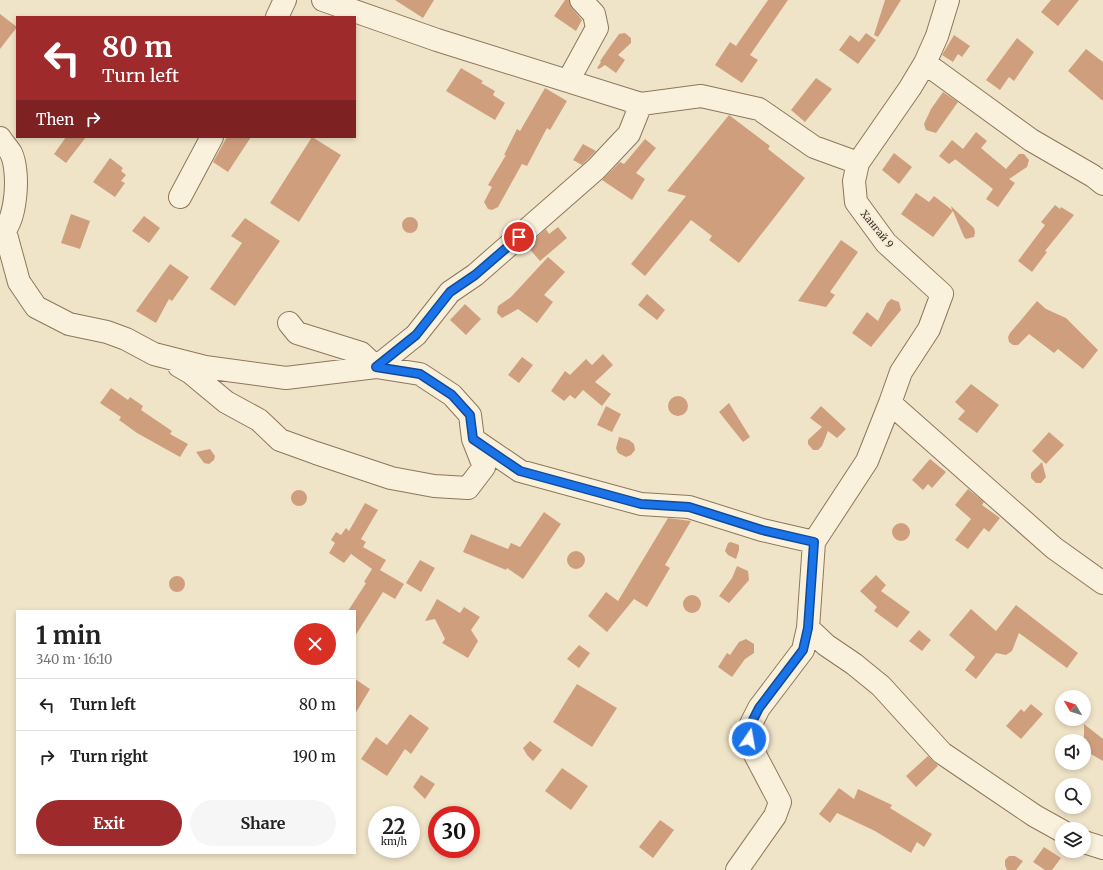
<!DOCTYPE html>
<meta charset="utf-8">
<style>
:root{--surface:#fff;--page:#f6f6f6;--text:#222;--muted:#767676;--line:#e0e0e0;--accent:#9e2a2b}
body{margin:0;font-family:Merriweather,serif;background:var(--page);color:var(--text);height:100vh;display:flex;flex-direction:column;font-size:15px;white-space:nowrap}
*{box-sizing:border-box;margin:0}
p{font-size:13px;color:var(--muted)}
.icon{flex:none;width:22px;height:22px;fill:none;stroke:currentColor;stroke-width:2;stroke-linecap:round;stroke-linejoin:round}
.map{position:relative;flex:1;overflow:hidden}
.details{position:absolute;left:16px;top:610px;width:340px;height:244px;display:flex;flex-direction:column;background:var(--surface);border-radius:0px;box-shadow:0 2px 6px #0003}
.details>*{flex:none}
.top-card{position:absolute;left:16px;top:16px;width:340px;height:122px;border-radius:0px;box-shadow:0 2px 6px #0003;background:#9e2a2b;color:#fff;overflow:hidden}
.needle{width:26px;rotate:309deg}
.fabs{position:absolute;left:1055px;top:690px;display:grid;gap:8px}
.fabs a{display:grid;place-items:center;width:36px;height:36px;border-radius:50%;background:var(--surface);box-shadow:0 2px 6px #0003;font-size:20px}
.speed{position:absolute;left:368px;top:806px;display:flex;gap:8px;font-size:20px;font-weight:700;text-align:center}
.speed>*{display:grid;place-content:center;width:52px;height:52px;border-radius:50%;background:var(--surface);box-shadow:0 2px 6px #0003;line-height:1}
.speed small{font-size:10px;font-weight:400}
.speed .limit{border:6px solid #d22;background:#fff;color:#111}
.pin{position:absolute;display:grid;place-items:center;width:34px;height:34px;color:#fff;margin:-17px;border:2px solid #fff;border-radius:50%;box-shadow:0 1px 4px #0007}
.me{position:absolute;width:44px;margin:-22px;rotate:12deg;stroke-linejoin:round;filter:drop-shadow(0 0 3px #0008)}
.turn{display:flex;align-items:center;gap:14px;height:84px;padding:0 20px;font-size:18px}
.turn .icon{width:52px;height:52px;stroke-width:2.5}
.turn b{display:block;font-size:28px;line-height:34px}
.then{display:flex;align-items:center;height:38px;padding:0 20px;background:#0003;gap:8px;font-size:15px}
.round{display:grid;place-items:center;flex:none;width:42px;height:42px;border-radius:21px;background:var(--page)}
.head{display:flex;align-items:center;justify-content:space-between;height:68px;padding:0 20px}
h1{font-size:24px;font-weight:700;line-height:30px}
.cta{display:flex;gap:8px;margin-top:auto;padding:8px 20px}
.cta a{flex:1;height:46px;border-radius:24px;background:var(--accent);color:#fff;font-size:16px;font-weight:700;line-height:46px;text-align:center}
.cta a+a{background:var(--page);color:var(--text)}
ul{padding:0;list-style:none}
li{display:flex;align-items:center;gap:12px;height:52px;padding:0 20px;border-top:1px solid var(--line)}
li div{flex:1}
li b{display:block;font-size:15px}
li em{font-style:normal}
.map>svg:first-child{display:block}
.building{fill:#cf9f7d}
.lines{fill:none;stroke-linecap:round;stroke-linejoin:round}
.minor-casing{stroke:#8d765c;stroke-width:24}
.minor{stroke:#faf1dc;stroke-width:22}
.route-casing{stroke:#114b97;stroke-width:10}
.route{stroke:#1a73e8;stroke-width:7}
.labels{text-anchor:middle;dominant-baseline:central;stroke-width:4;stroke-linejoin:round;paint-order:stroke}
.street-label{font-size:10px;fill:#3d2e20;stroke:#f7eed8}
</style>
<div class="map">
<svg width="1103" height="870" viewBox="0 0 1103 870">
<rect width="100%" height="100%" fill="#f0e4c8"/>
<!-- building -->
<path class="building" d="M395,0H434L423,18Z
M565,0H569L572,8L582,20L576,31L554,16Z
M768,0H788L750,55L758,60L742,83L715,65L730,42L736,46Z
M885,0H901L878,37L874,35Z
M1051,0H1079L1058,26L1041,12Z
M0,14L17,27L0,49Z
M625,33L631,38V43L618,55L625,60L616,73L605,65L599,69L597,68L601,62L600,61L609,48L619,34Z
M866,33L876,40L858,64L839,50L850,35L859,42Z
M954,35L970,46L962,57L958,54L953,62L942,55Z
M1017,38L1034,52L1014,81L1009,77L1000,90L986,80Z
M1086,49L1103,62V101L1068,71Z
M461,68L483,81L481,83L495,91L493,95L505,103L495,120L446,91Z
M816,78L832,89L805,122L791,110Z
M545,88L567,101L550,130L547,128L527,166L522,164L498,207L492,210L488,209L484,202L492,187L488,185L506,155H504L517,129L520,131Z
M943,92L958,102L936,133L926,130L924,124L931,109Z
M729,115L770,146L768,149L805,178L739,263L709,240L712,236L691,220L645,276L631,264L686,196L667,191Z
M976,132L987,141L981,148L1006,169L1019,154H1024L1029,160L1027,167L1009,179L1015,183L998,207L986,199L993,189L955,159L957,158L949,164L939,156L952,140L963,149Z
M66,137H86L66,163L54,154Z
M227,137H251L228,172L213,162Z
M312,137L341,155L299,222L270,203Z
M645,139L656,148L636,173L645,179L632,200L602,180L620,162L624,164Z
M583,144L596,151L582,165L573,160Z
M894,153L912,167L899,184L882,170Z
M110,158L123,168L121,171L126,175L121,181L125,183L115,197L93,182Z
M916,193L929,202L934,196L952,210L951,206L974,228L975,232L974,237L966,239L964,237L953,211L933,237L901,214Z
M1055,205L1060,209L1061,207L1074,215L1045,251L1047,252L1032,272L1018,261L1045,225L1041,222Z
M71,214L90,221L80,249L61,243Z
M144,216L160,228L149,243L132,231Z
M402 225a8 8 0 1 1 16 0a8 8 0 1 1-16 0Z
M245,218L280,241L235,306L210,289L242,243L231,236Z
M558,227L567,238L540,261L527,246L546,229L549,234Z
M841,240L858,252L830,292L835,295L826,307L798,301Z
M548,257L565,272L544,295L553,302L537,323L518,309L502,318L497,313L498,306L511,297Z
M170,264L189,277L172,301L169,299L156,323L136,311Z
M647,294L665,310L657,320L638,305Z
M891,299L899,302L901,310L871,347L852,333L867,312L878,321L887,303Z
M1037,301L1046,309L1066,318L1098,350L1083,369L1058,349L1054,353L1029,334L1018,345H1013L1009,342L1008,337L1010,333Z
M465,304L481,319L466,335L450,320Z
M603,354L613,365L595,382L611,394L602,406L583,390L575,399L570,395L564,401L551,391L565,371L570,375L586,359L592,365Z
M522,357L533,365L519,383L508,375Z
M971,384L999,405L977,433L958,419L965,411L955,402Z
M111,388L128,400L130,397L143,406L141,410L172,431L170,434L188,444L180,457L137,433L119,420L121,417L100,403Z
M668 406a10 10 0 1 1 20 0a10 10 0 1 1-20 0Z
M729,403L750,437L743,442L719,412Z
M606,406L621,414L612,432L597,425Z
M821,406L846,429L837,438L828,431L822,446L818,450H813L808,444V440L822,427L810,418Z
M1049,432L1064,445L1046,464L1032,451Z
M619,437L629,440L634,444L635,450L631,455L626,457L618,453L616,448Z
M210,449L215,456L214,460L209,464L204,463L196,452Z
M930,459L946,472L932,488L928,484L923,490L912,480Z
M1042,462L1046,477L1041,483H1036L1031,478V473Z
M968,489L984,502L982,505L1000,518L989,532L984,528L968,549L955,540L971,519L955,505Z
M291 498a8 8 0 1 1 16 0a8 8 0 1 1-16 0Z
M365,503L378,510L361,539L366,542L363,547L386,560L380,570L404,584L395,599L383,592L355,636V611H348L366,583L364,582L372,569L351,554L344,563L329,553L335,543L331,540L336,532L341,535L346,528L349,531Z
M544,512L561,524L523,579L507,568L506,570L463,552L471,534L508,549L511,543L520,547Z
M668,518L691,521L665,565L670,568L647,607L634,599L607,632L588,616L606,592L618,601Z
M892 532a9 9 0 1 1 18 0a9 9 0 1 1-18 0Z
M731,542L739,545V550L736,559L728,555L725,551L728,543Z
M567 560a9 9 0 1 1 18 0a9 9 0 1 1-18 0Z
M420,560L435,568L421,592L406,583Z
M737,566L748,571L749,580L729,603L719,596L732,578Z
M876,575L886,585L881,591L910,612L897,628L874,611L877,607L860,591Z
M169 584a8 8 0 1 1 16 0a8 8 0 1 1-16 0Z
M683 604a9 9 0 1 1 18 0a9 9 0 1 1-18 0Z
M437,599L460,613L464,607L480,617L471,630L478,641L468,658L442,643L445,639L435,619L425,621Z
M1016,605L1078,653L1067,668L1019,633L1012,651L1006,655L996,653L976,679L965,670L975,657L949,635L971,609L996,631Z
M919,630L931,640L922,651L909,641Z
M746,639L754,644V653L745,659L732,677L718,667L727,653L730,655L739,642Z
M579,645L590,653L579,668L567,659Z
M355,679L370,689L355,714Z
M577,684L617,708L592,747L553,722Z
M1031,704L1043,714L1021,739L1006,726L1021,709L1024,712Z
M410,714L429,728L411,754L405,749L387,776L361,759L376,737L387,745Z
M1084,724L1103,739V761L1084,750Z
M530,741L542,750L533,761L527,755L523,748Z
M928,756L938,766L916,787L906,776Z
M562,768L588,786L571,810L545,791Z
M421,775L435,784L425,799L413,787Z
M839,788L854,799L858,789L892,805L890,808L932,834L924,847L917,842L911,853L875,831L837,813L830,823L819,814Z
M660,820L674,830L653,858L639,847Z
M1044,847L1061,858L1052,870H1045L1033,862Z
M1009,856H1015L1023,861L1016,870H1007L1005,865V860Z"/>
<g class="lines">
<!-- minor casing -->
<g class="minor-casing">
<path id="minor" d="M323,0L437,40L641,104L701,96L759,109L814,147L858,163
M277,17L285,0
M925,63L1031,140L1093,176L1103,184
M568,81L597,28L594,14L581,0
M0,138C3,143 8,148 11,153C20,171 17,223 0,235
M180,197L212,137
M5,231L19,282L36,307L69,324L107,332L126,339L154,354L205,367L286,378L376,367L420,374L452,395L470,415L473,439L520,471L641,504L689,507L762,530L814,542
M289,323L297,333L361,353L376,367L416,335L450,292L475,275L596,169L629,134L641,104
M179,366L191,373L226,402L259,420L280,440L316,453L391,478L434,486L468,488L484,467L473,439
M890,403L1054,548L1103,583
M808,628L826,645L854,664L881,686L942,753L1035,816L1062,831
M1084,842L1103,848
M737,870L775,816L780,802L751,747L748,730L759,708L803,650L808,628L814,542L867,461L890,403L901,372L929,329L942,294L886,243L856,202L854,181L858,163L910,88L925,63L937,36L948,0"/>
</g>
<!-- minor -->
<use href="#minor" class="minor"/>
</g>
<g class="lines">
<!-- route casing -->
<g class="route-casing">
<path id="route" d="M519,237L475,275L450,292L416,335L376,367L420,374L452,395L470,415L473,439L520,471L641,504L689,507L762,530L814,542L808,628L803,650L759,708L748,730L749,739"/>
</g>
<!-- route -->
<use href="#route" class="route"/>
</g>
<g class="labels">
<!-- street labels -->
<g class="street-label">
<text transform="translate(877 229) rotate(51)">Хангай 9</text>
</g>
</g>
</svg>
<div class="fabs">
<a><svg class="needle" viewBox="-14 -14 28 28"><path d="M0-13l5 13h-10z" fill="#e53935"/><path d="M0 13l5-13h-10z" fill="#767676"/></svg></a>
<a><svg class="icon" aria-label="sound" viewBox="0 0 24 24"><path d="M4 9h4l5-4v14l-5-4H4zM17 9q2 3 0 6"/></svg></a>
<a><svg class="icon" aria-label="search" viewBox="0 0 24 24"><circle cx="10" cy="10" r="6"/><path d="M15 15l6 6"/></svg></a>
<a><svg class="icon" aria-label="layers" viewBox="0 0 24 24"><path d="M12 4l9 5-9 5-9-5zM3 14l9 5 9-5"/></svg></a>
</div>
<div class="speed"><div>22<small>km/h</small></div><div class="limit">30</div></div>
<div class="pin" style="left:519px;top:237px;background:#d93025"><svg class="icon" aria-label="arrive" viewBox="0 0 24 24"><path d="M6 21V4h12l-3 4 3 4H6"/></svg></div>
<svg class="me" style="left:749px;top:739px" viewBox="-20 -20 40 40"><circle r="17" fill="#1a73e8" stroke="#fff" stroke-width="3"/><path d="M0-11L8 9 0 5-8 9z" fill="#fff"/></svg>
<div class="top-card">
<div class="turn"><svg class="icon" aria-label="left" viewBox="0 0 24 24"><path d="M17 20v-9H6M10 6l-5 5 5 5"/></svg><div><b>80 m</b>Turn left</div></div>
<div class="then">Then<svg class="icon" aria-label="right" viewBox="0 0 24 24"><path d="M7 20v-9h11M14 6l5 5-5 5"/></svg></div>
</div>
<section class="details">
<div class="head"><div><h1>1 min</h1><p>340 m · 16:10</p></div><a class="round" style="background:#d93025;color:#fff"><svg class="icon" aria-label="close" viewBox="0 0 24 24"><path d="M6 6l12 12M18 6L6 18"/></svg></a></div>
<ul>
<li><svg class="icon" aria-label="left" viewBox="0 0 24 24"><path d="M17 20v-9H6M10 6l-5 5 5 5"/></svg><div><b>Turn left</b></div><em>80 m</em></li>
<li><svg class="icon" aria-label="right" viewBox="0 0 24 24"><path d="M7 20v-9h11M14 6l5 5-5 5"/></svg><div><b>Turn right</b></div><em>190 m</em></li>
</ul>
<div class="cta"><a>Exit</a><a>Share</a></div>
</section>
</div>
